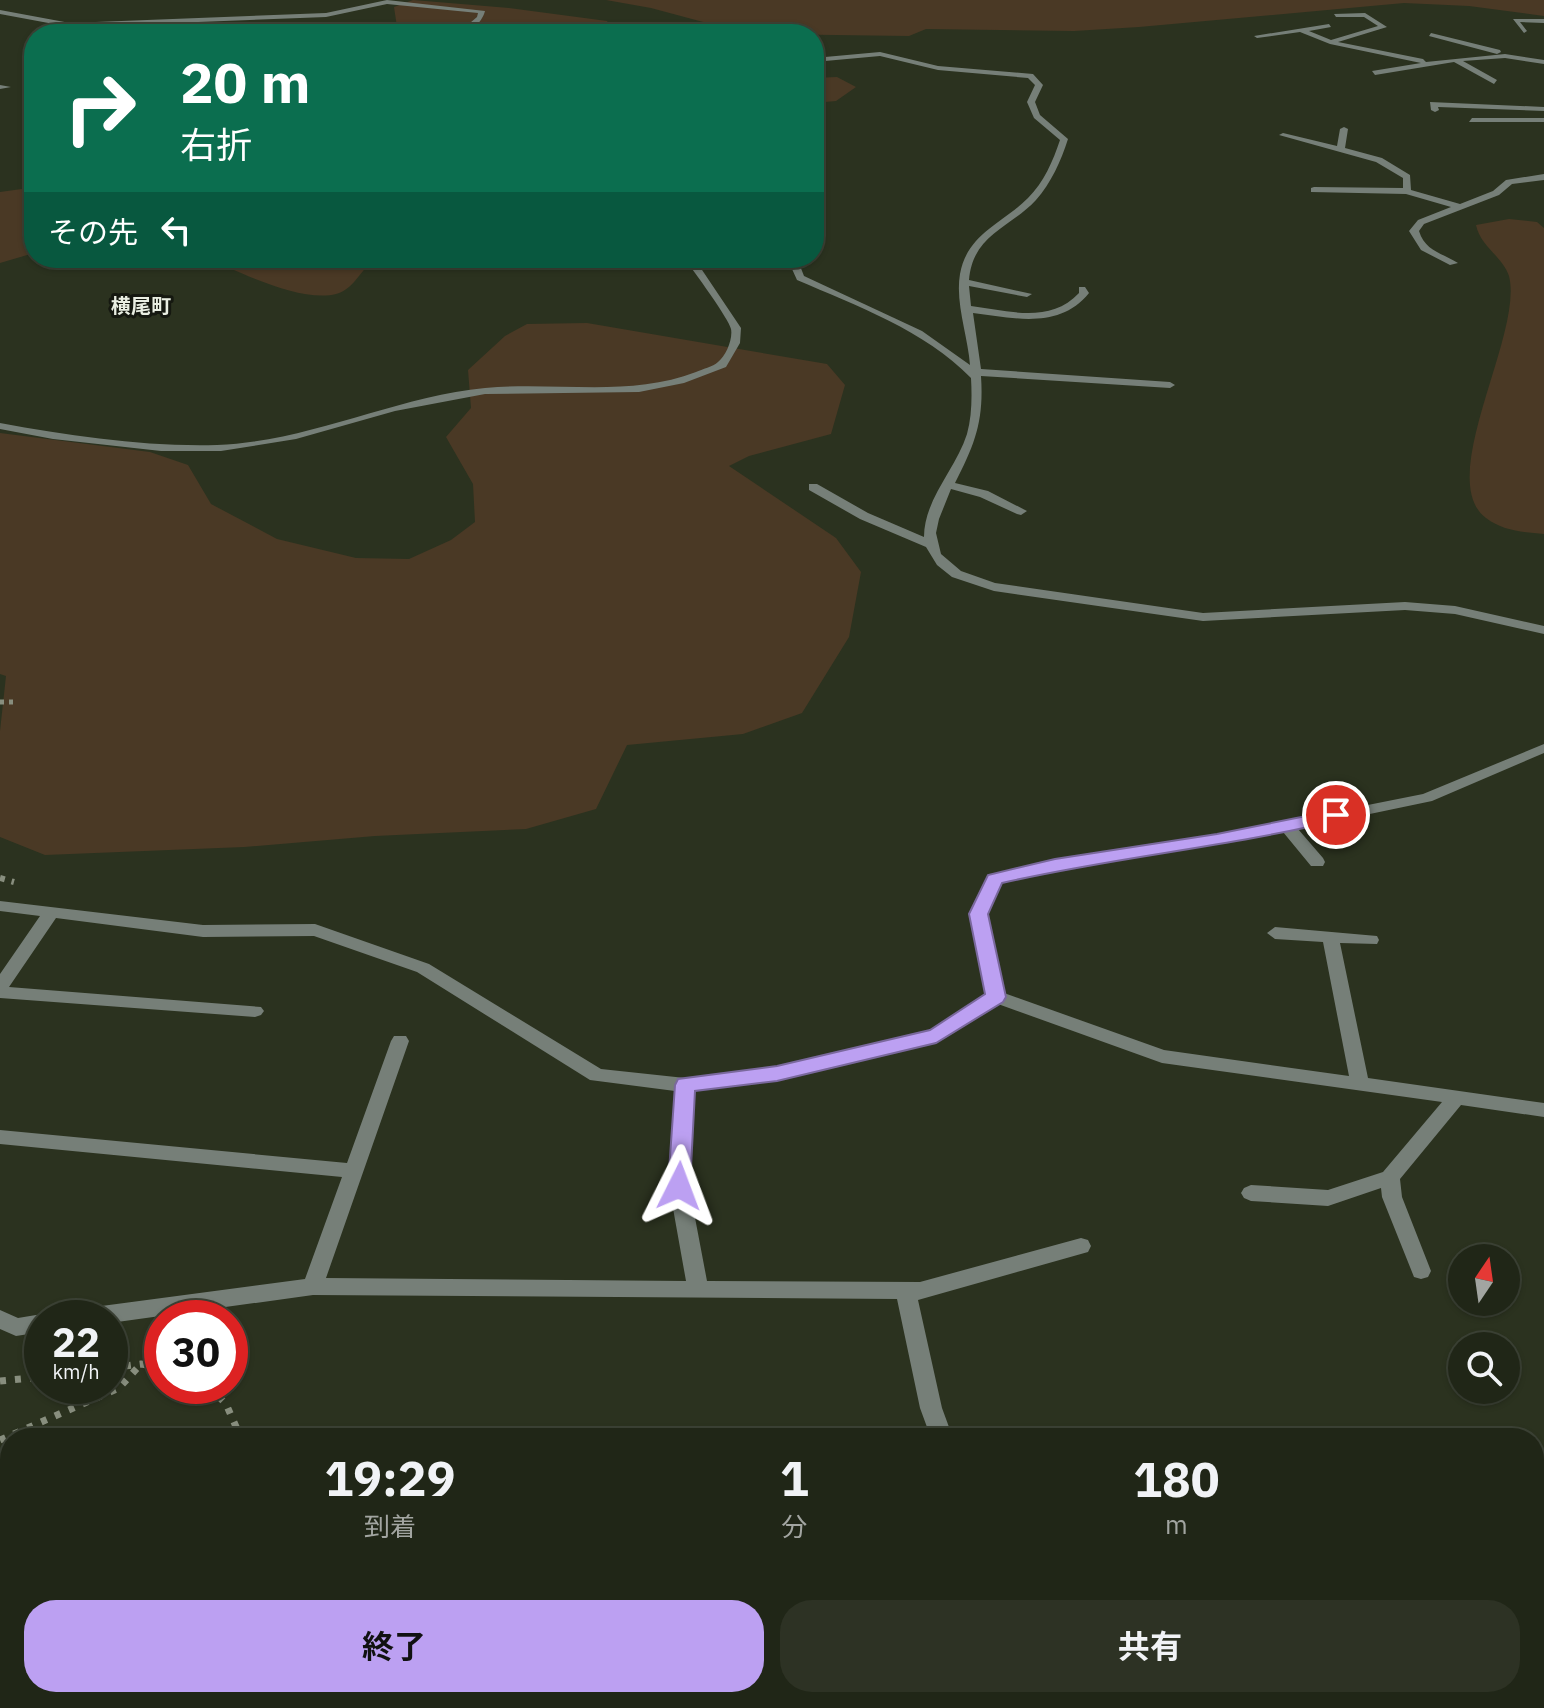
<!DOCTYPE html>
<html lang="ja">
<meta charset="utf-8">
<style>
:root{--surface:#202617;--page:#2d3224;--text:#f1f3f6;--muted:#a2a5a1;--line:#3d4336;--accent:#bca0f2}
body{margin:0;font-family:"IBM Plex Sans","Noto Sans JP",sans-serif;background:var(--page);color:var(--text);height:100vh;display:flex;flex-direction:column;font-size:30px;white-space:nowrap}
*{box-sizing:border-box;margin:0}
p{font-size:26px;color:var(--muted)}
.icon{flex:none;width:44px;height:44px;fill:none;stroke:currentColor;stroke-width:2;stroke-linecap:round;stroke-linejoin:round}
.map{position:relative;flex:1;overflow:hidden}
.side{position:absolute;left:0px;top:1428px;width:1544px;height:280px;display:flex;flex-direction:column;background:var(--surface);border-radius:32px 32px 0 0;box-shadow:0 2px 6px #0004,0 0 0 2px var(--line)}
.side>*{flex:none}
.guide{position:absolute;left:24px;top:24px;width:800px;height:244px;border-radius:32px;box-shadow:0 2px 6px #0004,0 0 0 2px var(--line);background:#0b6e4f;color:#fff;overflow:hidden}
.needle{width:52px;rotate:13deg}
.fabs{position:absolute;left:1448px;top:1244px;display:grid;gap:16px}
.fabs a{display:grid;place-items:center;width:72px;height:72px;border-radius:50%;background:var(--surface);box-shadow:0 2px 6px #0004,0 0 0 2px var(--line);font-size:40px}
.speed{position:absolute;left:24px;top:1300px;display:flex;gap:16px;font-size:40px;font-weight:700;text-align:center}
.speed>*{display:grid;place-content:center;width:104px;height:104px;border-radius:50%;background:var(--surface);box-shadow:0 2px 6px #0004,0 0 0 2px var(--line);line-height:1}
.speed small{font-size:20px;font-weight:400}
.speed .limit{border:12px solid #d22;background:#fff;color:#111}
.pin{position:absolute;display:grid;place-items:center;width:68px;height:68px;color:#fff;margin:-34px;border:4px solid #fff;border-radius:50%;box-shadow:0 2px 8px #0007}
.me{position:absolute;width:88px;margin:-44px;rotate:3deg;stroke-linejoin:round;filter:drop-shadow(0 0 6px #0008)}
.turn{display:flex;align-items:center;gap:28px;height:168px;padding:0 24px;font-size:36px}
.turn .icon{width:104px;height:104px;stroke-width:2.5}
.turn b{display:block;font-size:56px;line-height:68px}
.then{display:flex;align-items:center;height:76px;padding:0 24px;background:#0003;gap:16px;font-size:30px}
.eta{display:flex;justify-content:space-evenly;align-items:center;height:136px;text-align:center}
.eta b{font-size:48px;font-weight:700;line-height:56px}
.primary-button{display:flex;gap:16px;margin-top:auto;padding:16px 24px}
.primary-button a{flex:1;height:92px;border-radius:32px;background:var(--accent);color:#111;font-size:32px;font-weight:700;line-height:92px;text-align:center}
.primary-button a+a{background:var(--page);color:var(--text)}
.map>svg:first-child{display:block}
.green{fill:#4a3925}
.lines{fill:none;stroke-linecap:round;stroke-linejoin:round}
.path-far2{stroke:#888e7e;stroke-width:5;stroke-dasharray:4 5;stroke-linecap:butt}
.path-far1{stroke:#888e7e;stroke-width:6;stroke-dasharray:5 7;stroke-linecap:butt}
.path{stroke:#888e7e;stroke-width:7;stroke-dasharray:6 9;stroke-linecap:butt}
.street{fill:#767f78;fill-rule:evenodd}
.route{fill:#bca0f2;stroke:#7a689d;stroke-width:2}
.labels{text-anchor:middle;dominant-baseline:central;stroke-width:6;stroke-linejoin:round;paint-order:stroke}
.far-quarter-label{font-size:20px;font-weight:bold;fill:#e9eee2;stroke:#151810}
</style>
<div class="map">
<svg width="1544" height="1708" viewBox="0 0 1544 1708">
<rect width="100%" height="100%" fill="#2b321f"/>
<!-- green -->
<path class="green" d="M413,0L509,8L607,21L615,34H379L397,27L394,7Z
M606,0H1544V16L1469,6L1404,3L1139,27L1074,31L926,29L909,36L762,34L733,30L651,8Z
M837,77L856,87L836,101L814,103V78Z
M34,184V253L0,263V192L29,188Z
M1509,219L1537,222L1544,228V534C1523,532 1503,531 1486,518C1434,479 1524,334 1509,276C1503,257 1480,246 1476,225Z
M208,258H367L368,265C359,275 350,291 336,294C302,303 238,272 208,258Z
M587,323L827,364L845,385L831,434L749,456L729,466L836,538L861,572L849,637L802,713L743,734L627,745L596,809L526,829L375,836L244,847L45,855L0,837V731L6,676L0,674V433L150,452L188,465L211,504L277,539L356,558L409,559L451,540L475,522L473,484L446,437L471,408L468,370L505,336L527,324Z"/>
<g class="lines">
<!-- path-far2 -->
<path class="path-far2" d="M0,702H15"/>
<!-- path-far1 -->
<path class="path-far1" d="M0,878L14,882"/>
<!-- path -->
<path class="path" d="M110,1368L141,1364L162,1367
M0,1381L42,1377
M208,1386L226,1404L241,1438
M0,1440L119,1388L141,1364"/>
<!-- street -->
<path class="street" d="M387,0L485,11C482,23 469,34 457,34L477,17L478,13L387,4L326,17L70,27L0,14V10L70,23L326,13Z
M1365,13L1387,27L1338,42L1423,59L1426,62L1505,54L1544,60V64L1505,58L1463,61L1497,80L1494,84L1454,62L1375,75L1372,71L1421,63L1330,44L1300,32L1257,38L1254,36L1329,24L1331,27L1309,31L1331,40L1378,26L1364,17H1336L1334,14Z
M1513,19H1544V23L1520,22L1527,31L1524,33Z
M1431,33L1500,50L1501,52L1497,54L1429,36Z
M880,52L938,66L1033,74L1043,85L1035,102L1040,115L1068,139C1061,161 1051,183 1036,200C1009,229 973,234 969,280L1032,294L1027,297L969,286L971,306C1009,311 1050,324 1079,293V287H1085L1089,293C1059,330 1014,318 973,313L981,369L1170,382L1175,385L1170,388L981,376C984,421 975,444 955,483L988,491L1027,511L1021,515L1017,514L980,497L951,489L939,519L936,533L941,554L961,571L995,583L1203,613L1405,602L1455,606L1544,626V634L1455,614L1405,610L1203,621L994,591L952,577L937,565L926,547L860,519L809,490V484H817L868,513L924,537C924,499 956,469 967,434C972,416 972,396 971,378C924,330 857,306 797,280L787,258H797L804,276L922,331L970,365C968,336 955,303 960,274C967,234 1002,224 1028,198C1044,182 1053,161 1060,140L1034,118L1027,102L1035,85L1028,78L938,70L880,56L814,62V58Z
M0,85L11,87L0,89Z
M1430,102L1544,107V111L1438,107L1439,110L1435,112L1431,110Z
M1472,118H1544V122H1469Z
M1344,127L1348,129L1345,148L1382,158L1410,175L1411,190L1460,204L1493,191L1506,180L1544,174V180L1512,184L1499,195L1424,224L1419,231C1425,251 1442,253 1458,263L1450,265L1421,250L1409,231L1418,220L1451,207L1406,194L1311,192V188L1314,187L1403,188V178L1376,162L1279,135L1283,133L1337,146L1340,129Z
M684,258H694L741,328L740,343L726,367L684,383L639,392L485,394L395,411L296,439L221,451H161L53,439L0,429V423C71,436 145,447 217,445C308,442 394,397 485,388C555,381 629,398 696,372C702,369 713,367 718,362C726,356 733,339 731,329C729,319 693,270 684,258Z
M1544,744V753L1432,801L1298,829L1323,858L1325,862L1323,866H1311L1283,832C1189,851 1094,861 1001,883L987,914L1004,993L1164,1050L1349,1076L1323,942L1275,939L1267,933L1275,927L1377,936L1379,940L1377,944L1340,943L1368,1078L1544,1103V1117L1461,1105L1400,1179L1402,1197L1431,1271L1428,1277L1421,1279L1414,1277L1382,1197L1381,1188L1328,1206L1251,1201L1244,1198L1241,1193L1244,1188L1251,1185L1328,1190L1383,1172L1442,1102L1162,1063L998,1004L936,1042L777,1080L694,1091L689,1186L707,1281L920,1282L1081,1238L1088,1240L1091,1246L1088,1252L918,1300L942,1408L953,1438H931L920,1408L897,1299L313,1295L110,1323V1318H68L72,1312L79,1309L305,1279L342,1177L0,1144V1130L347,1163L391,1041L394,1036H406L409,1041L326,1278L686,1281L669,1186L675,1091L590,1080L417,972L314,936L203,937L56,918L9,987L261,1007L264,1011L261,1015L255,1017L0,998V974L40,916L0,911V901L203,925L315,924L429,964L601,1069L685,1078L777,1066L931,1031L987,995L971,914L988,875L1055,860L1217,835L1423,794Z
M0,1310L18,1318L42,1314L50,1318H42V1332L16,1336L0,1329Z
M1544,1553V1581L1534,1586V1558Z"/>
</g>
<!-- route -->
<path class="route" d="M1336,810L1343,811L1345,815L1343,819C1230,847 1114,857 1002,883L988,914L1006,997L1003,1002L936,1043L777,1081L695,1091L690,1186L687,1192L679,1194L671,1192L668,1186L675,1085L678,1079L777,1066L930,1030L985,994L969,914L988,875L1055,859L1217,834Z"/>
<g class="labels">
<!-- far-quarter labels -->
<g class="far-quarter-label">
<text x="141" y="305">横尾町</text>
</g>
</g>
</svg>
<div class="fabs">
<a><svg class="needle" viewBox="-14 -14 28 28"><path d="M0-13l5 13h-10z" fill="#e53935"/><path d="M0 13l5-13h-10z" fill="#a2a5a1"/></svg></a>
<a><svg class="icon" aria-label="search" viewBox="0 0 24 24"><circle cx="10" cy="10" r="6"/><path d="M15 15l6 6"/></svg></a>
</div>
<div class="speed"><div>22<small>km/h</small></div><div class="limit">30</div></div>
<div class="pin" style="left:1336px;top:815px;background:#d93025"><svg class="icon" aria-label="arrive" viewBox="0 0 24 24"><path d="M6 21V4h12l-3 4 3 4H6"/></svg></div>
<svg class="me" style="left:679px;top:1186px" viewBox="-20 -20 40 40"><path d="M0-17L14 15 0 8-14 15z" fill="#bca0f2" stroke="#fff" stroke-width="4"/></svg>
<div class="guide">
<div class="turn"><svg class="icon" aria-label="right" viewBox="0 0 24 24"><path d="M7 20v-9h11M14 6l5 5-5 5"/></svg><div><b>20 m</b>右折</div></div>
<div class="then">その先<svg class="icon" aria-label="left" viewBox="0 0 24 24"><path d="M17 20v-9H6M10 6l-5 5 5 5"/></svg></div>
</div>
<section class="side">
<div class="eta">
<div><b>19:29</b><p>到着</p></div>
<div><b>1</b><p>分</p></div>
<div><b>180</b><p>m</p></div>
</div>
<div class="primary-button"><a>終了</a><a>共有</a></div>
</section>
</div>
